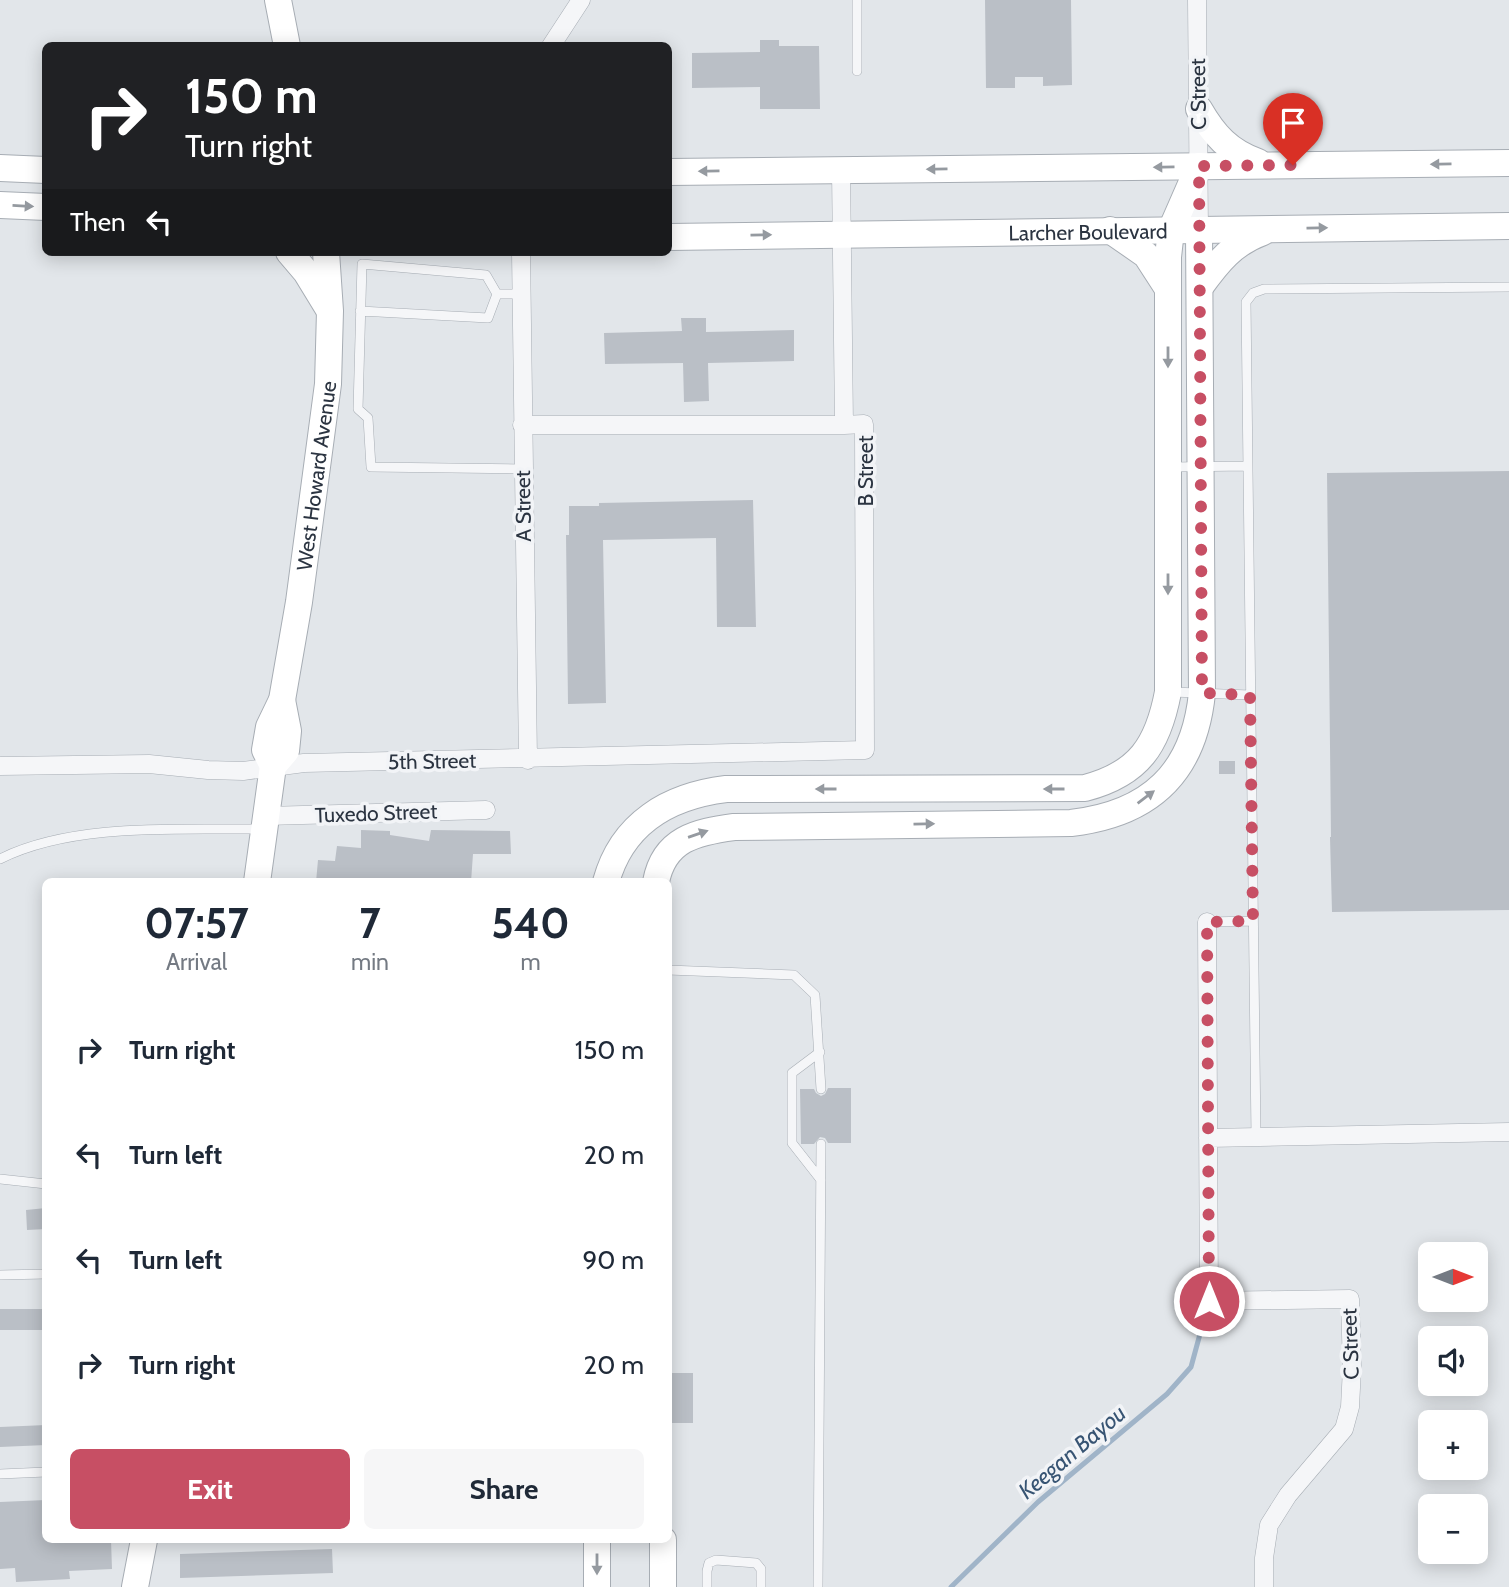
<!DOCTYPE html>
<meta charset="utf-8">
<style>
:root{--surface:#fff;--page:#f6f6f7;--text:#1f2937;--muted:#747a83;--accent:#c74f64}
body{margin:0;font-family:Cabin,sans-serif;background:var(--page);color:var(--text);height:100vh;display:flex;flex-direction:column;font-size:26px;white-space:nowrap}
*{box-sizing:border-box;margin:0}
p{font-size:23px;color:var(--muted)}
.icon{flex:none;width:38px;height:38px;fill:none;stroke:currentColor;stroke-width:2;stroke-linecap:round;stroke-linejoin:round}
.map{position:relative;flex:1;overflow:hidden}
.drawer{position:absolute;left:42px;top:878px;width:630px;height:665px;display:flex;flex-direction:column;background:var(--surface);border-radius:10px;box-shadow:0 4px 18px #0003}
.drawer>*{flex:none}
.hud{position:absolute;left:42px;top:42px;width:630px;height:214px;border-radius:10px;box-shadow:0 4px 18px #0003;background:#202124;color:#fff;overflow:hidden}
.needle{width:46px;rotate:90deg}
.controls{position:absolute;left:1418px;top:1242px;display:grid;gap:14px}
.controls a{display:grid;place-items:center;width:70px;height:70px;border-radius:10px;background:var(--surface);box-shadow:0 4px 18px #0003;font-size:35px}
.pin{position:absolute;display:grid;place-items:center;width:60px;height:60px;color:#fff;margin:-72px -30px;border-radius:50% 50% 50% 0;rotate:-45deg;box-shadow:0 0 7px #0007}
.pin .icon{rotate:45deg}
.me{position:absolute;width:77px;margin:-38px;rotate:0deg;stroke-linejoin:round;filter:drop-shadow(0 0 5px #0008)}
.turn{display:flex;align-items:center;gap:24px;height:147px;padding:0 28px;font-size:32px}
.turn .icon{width:91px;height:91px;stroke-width:2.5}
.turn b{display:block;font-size:49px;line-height:60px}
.then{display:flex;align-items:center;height:66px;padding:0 28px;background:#0003;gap:14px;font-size:26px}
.eta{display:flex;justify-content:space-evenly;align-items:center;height:119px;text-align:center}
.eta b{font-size:42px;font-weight:700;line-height:49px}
.button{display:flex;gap:14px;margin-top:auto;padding:14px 28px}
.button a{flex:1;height:80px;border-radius:10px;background:var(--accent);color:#fff;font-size:28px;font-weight:700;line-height:80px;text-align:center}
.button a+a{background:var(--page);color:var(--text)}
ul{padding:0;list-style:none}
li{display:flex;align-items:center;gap:21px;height:105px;padding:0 28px}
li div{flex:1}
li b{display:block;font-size:26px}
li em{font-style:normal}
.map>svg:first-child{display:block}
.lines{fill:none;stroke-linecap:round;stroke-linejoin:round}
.stream{stroke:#a0b4c8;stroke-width:5}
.building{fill:#babfc6}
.lane-casing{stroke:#a7adb4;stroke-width:10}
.street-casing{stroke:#a7adb4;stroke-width:19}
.secondary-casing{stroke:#a7adb4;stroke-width:28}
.lane{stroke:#f5f6f8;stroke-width:9}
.street{stroke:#f5f6f8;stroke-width:18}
.secondary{stroke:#fff;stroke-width:26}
.oneway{fill:#959aa0}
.route{stroke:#c74f64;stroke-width:12;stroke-dasharray:0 21.6}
.labels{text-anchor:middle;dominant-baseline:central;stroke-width:7;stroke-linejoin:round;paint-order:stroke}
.street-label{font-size:21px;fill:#2b3441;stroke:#f2f4f7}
.water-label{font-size:23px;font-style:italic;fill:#375473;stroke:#f2f4f7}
</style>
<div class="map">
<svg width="1509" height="1587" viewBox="0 0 1509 1587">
<rect width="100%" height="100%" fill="#e2e6ea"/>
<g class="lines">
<!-- stream -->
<path class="stream" d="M951,1587L1038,1502L1167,1394L1191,1367L1200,1334"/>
</g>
<!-- building -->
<path class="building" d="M985,0H1071L1072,85L1043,86V77H1015V88H986Z
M760,40H779V46H819L820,109H760V87L692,88V53L760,52Z
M681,318H706V332L794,330V361L708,363L709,401L684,402L683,363L605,364L604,333L682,331Z
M1509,471V910L1332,912L1330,837H1331L1327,473Z
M753,500L756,627H717L716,538L603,540L606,703L568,704L566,535H569V506H599V503Z
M1219,761H1235V774H1219Z
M361,830L390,831V835L429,841L431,830L510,831L511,854H473L471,882L431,879V882H369L344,879V882H316L318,860L335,861L337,846L361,848Z
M828,1088H851V1143H828L825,1138L820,1137L814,1144H801L800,1089H814L816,1093L821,1096L825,1094Z
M46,1208V1229L27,1230L26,1210Z
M0,1309H46V1330H0Z
M668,1373H693V1423H668Z
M46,1425V1445L0,1447V1427Z
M46,1500V1540H111L112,1569L69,1571L70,1579L16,1582L15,1568L0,1569V1502Z
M332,1549L333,1573L180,1578V1554Z"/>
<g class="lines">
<!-- lane casing -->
<g class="lane-casing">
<path id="lane" d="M857,0V71
M521,294H497L486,275L362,264L358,409L368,418L371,467L522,469
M360,311L488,318L497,294
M1172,467L1248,466
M1172,692L1250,695
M0,859C73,822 182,830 263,829
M1207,922L1253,921
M668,970L794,975L815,995L821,1089
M820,1052L792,1073V1143L821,1180
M1256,1137L1246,302L1253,293L1264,289L1509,287
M0,1179L46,1184
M0,1275L46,1274
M0,1474L46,1472
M707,1587V1571L709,1563L716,1560L756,1563L761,1569V1587
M818,1587L821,1144"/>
</g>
<!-- street casing -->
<g class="street-casing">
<path id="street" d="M1197,0L1199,230
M551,46L581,0
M521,252L528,760
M522,425H844
M0,766L149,764L208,770L243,771L304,763L865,750L864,424L844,425L841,170
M266,816L486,810
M1207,922L1209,1301L1350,1299L1352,1368L1350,1407L1344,1429L1288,1495L1269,1525L1264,1558V1587
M1208,1138L1509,1132"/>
</g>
<!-- secondary casing -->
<g class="secondary-casing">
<g id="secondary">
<path d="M278,0L287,46"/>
<path d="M1199,109C1214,135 1229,152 1258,162"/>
<path d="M0,168L46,170"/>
<path d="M668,172L1509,163"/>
<path d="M0,205L46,207"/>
<path d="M1110,230L1146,255L1168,289"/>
<path id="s1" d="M668,237L1509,226"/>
<path d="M289,252L306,272L328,308"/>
<path d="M1200,287C1218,262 1233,243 1263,232"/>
<path id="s2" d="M273,766L265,750L269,727L282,700L299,602L328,384L330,311L326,252"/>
<path d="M257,882L273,766L286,751L288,731L282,700"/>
<path d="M606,882C622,823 669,796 726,789L1085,788C1139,774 1158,745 1168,692V257L1171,230L1199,166"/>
<path d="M656,882C664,839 696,832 734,827L1071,823C1150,814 1194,773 1202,693L1199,230"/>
<path d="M597,1540V1587"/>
<path d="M663,1540V1587"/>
<path d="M135,1587L144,1540"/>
</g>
</g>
<!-- lane -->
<use href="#lane" class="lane"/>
<!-- street -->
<use href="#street" class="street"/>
<!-- secondary -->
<use href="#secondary" class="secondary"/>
</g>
<!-- one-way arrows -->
<defs><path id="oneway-solid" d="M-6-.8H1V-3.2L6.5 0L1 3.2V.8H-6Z" transform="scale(1.75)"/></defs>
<g class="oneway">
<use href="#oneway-solid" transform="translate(1441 164) rotate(179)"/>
<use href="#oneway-solid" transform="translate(1164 167) rotate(179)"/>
<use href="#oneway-solid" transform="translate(937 169) rotate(179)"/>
<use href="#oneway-solid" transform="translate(709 171) rotate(179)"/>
<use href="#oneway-solid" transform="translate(23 206) rotate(3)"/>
<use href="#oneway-solid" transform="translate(1317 228) rotate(-1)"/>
<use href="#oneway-solid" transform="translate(761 235) rotate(-1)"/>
<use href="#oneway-solid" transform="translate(1168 357) rotate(90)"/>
<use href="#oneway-solid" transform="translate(1168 584) rotate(90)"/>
<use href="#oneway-solid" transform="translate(826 789) rotate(180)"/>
<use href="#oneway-solid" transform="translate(1054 789) rotate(180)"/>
<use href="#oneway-solid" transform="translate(1146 797) rotate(-37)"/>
<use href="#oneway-solid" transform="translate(924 824) rotate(-1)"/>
<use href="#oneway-solid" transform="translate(698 834) rotate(-19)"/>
<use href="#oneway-solid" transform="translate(597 1564) rotate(90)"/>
</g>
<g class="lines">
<!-- route -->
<path class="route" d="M1209,1301L1207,922L1253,921L1250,695L1202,693L1199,166L1293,165"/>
</g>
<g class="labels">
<!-- street labels -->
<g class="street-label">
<text transform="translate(1198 94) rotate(-91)">C Street</text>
<text stroke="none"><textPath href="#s1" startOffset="420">Larcher Boulevard</textPath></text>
<text transform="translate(865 471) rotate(-90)">B Street</text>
<text stroke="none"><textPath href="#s2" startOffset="298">West Howard Avenue</textPath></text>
<text transform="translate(523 506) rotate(-91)">A Street</text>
<text transform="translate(432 761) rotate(-1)">5th Street</text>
<text transform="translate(376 813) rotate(-2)">Tuxedo Street</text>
<text transform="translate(1350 1344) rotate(-92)">C Street</text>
</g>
<!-- water labels -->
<g class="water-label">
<text transform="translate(1072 1452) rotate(-40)">Keegan Bayou</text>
</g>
</g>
</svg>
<div class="controls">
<a><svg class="needle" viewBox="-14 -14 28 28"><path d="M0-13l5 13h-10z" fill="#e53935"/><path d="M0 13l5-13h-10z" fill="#747a83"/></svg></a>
<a><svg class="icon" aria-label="sound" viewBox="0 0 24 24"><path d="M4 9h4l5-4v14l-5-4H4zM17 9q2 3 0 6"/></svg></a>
<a>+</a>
<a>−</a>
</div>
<div class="pin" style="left:1293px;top:165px;background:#d93025"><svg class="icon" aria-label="arrive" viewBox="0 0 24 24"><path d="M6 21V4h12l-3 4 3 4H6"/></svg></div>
<svg class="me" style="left:1209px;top:1301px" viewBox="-20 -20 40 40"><circle r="17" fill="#c74f64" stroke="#fff" stroke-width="3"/><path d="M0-11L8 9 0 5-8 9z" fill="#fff"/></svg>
<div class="hud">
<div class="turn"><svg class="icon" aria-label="right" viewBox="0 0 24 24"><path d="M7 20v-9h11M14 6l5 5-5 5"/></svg><div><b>150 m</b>Turn right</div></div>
<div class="then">Then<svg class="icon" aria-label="left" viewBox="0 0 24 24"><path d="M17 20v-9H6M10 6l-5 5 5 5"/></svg></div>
</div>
<section class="drawer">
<div class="eta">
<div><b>07:57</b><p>Arrival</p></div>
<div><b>7</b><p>min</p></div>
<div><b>540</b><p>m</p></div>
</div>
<ul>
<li><svg class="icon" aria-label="right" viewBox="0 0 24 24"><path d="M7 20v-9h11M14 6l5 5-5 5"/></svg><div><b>Turn right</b></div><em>150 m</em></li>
<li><svg class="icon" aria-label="left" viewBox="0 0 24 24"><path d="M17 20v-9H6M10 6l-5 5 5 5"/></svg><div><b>Turn left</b></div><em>20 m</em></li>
<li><svg class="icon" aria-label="left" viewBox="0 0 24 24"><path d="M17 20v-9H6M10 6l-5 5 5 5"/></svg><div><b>Turn left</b></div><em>90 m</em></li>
<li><svg class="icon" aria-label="right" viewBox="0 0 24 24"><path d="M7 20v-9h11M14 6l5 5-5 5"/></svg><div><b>Turn right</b></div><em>20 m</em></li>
</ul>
<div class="button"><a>Exit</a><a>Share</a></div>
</section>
</div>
